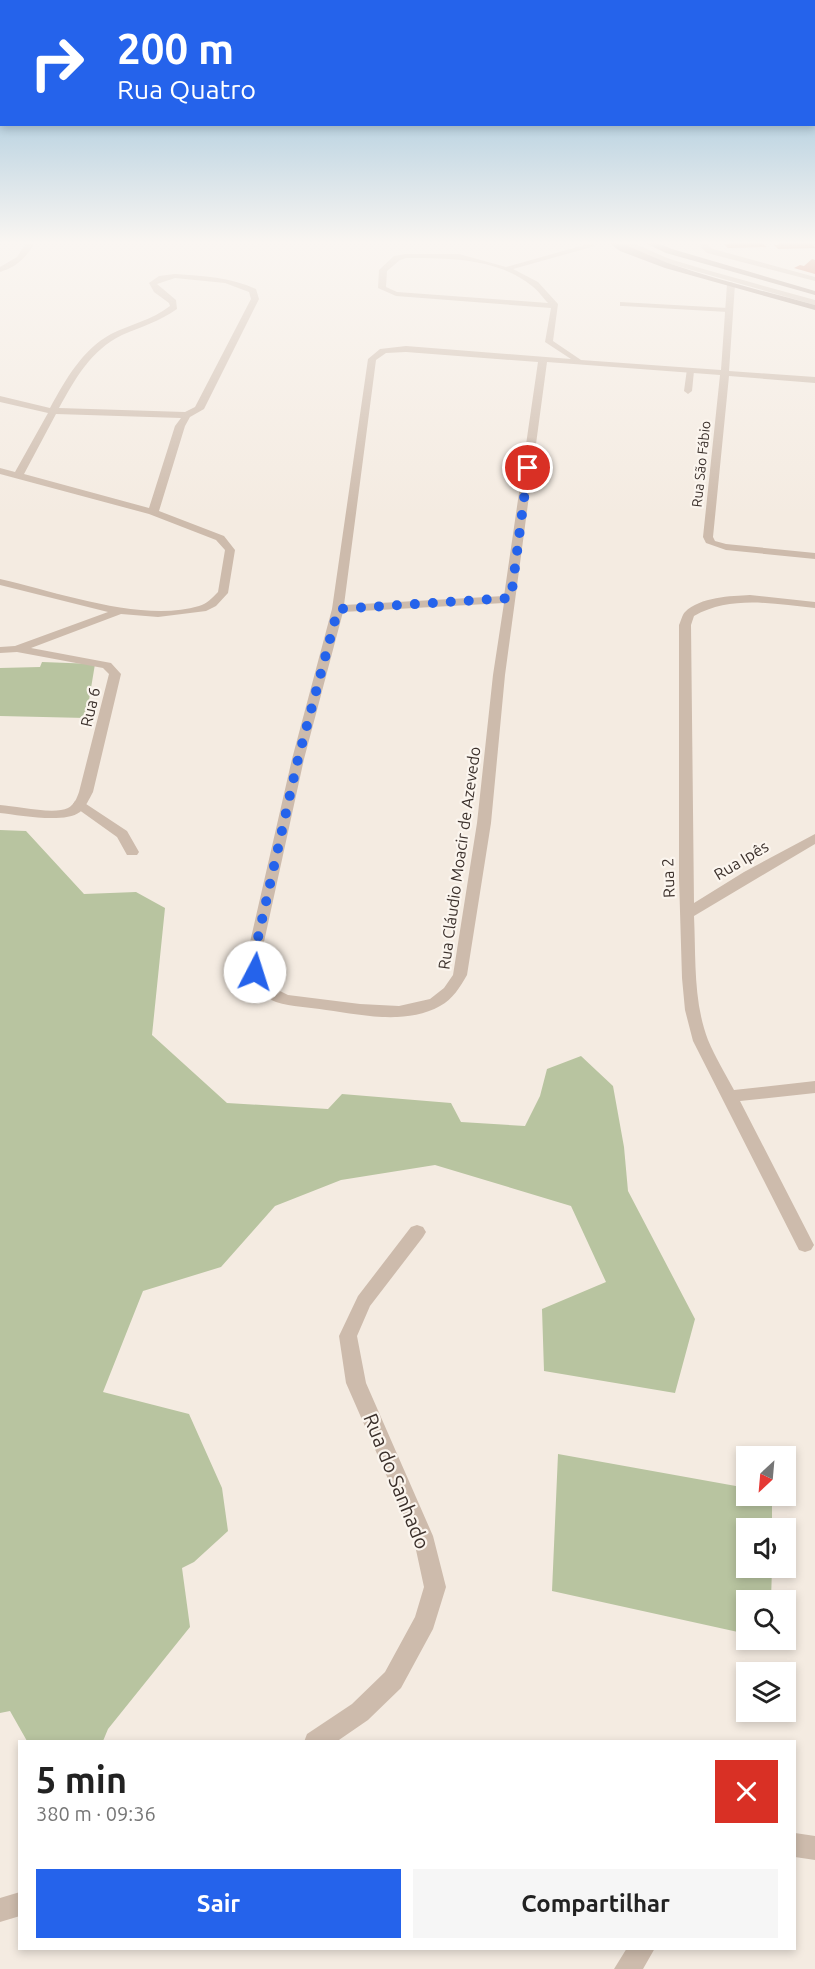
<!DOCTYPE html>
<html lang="pt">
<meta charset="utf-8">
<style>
:root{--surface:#fff;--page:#f6f6f6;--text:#222;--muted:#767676;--accent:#2563eb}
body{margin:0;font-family:Ubuntu,sans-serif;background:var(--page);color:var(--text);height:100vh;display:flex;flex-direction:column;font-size:22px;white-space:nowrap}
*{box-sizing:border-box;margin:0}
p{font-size:20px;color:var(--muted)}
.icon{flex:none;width:33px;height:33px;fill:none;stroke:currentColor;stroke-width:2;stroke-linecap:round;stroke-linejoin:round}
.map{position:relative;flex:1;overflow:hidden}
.details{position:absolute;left:18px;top:1740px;width:778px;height:210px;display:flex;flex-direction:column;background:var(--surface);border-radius:0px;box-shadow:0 3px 9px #0003}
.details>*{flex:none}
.hud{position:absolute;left:0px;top:0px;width:816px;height:126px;box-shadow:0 3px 9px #0003;background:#2563eb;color:#fff;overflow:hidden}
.needle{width:39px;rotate:206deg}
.controls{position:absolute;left:736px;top:1446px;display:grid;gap:12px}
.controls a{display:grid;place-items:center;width:60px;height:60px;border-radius:0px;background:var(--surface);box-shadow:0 3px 9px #0003;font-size:30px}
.pin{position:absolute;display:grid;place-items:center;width:51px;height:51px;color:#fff;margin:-26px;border:3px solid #fff;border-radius:50%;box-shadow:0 2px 6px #0007}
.me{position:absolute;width:66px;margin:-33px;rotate:5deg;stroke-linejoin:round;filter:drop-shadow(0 0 4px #0008)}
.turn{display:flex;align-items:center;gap:21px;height:126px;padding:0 18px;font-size:27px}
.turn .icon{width:78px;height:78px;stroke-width:2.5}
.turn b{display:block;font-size:42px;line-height:51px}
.round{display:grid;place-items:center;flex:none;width:63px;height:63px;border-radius:0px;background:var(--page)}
.summary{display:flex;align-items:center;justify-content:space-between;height:102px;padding:0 18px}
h1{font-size:36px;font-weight:600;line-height:45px}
.primary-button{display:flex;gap:12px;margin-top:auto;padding:12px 18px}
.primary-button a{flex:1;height:69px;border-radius:0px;background:var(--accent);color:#fff;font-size:24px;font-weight:600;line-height:69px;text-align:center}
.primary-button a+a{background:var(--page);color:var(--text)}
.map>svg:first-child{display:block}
.green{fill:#b8c4a0}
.building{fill:#c8694b}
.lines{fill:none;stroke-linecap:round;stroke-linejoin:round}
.service{fill:#cdbbac;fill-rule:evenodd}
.minor{fill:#cdbbac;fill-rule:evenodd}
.secondary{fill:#a18a7d;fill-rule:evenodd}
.route{stroke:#2563eb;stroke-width:10;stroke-dasharray:0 18}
.labels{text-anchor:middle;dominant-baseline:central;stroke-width:4.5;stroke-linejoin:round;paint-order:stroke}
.far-street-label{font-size:14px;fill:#3b302b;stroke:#fbf5ee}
.street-label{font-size:16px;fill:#3b302b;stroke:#fbf5ee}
.near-street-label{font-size:20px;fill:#3b302b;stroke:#fbf5ee}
</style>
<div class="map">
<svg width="815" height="1969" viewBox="0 0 815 1969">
<rect width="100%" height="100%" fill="#f4ebe1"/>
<!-- green -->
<path class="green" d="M42,662L95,664L86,718L0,716V668L40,667Z
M0,830L26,831L84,894L136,892L165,908L152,1035L227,1103L328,1109L342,1094L451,1103L461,1122L525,1126L540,1096L547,1069L581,1056L613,1086L624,1147L628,1191L695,1319L675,1393L544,1371L542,1309L606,1282L571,1206L435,1165L341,1180L275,1206L221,1267L143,1291L103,1392L189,1414L222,1488L228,1531L194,1562L182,1568L190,1627L108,1729L103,1741H27L10,1711L0,1713Z
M558,1454L747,1488V1496H772V1528H747V1568H772L771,1600H747V1634L552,1591Z"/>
<!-- building -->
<path class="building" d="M726,240H758L767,247L728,248L724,244H729Z
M775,240H806L813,244L815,248L778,249L774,245H779Z
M812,259L815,260V274L794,268L800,265L804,266Z"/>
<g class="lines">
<!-- service -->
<path class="service" d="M617,240C632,240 657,255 673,260C720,274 768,287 815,300V305L667,263L638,253Z
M704,240H712L708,246L713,249L815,277V281L707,253L700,247Z
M620,302L728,308L732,310L728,312L623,306H620Z
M687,369L694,371L692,391L688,394L684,391Z
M80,800L127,831L139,852L137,855H127L117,837L75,807L73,804L75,801Z"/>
<!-- minor -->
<path class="minor" d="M28,240H36C28,256 17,267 0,272V267L17,257Z
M588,244L595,246L513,269L538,282L558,304L553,341L581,360L721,370L727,284L731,282L735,284L729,371L815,377V383L729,376L713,537L715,541L726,544L815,553V559L726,550L706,543L703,537L720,375L547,362L505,675L491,823L467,975C460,987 453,999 440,1006C406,1025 362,1015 326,1010C309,1007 292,1007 276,1002C253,992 248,974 248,951L292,759L332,609L368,359L380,349L406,346L571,359L545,342L551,308L396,296L378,288L379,270L394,256L406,254H459L506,267ZM406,258C448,258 498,258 532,286C538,290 543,298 548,303L397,292L386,287L387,271L400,260ZM406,352L538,362L504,596L344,605L376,360L386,353ZM504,603L493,675L477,823L453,975L444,988L430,999L399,1006L360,1004L288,995L274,988L265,979L262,951L304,759L343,612Z
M175,274C203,276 230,277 256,289L259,299L204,409L190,417L185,426L159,511L224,536L235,550L228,593L216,606L206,611L158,617L121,614L31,648L111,663L121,674L93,792C89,799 86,807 80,812C64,824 19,815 0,813V805C16,806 54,815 68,808C74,805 77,798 79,792L109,674L103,668L17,652L0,653V647L15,646L108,612L0,585V579C57,592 143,623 199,606C207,604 212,598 218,592L225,550L216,540L149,514L0,474V468L15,472L48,413L0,402V396L50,408C66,379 82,350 111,334C131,324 152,320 170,306L169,303L154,292L149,283L159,276ZM175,278L225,283L249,292L251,299L195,407L185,412L59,408C75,379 91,350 122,335C141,327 160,321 177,309L176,300L157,284ZM56,414L181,418L175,426L149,508L24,474Z
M750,595L815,602V608C773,604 732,595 694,616L691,625L694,903L744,872L815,834V844L694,916C696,957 693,1001 708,1040C715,1057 725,1073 734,1090L815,1081V1093L740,1101L814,1245L811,1250L805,1252L799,1250L693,1041L685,1010L682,978L679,878V625C681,621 682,615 685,612C700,597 731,596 750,595Z
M417,1225L423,1227L426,1232L423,1237L370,1306L357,1336L366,1383L433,1536L446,1587L433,1629L401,1688L368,1720L336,1742H304L307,1734L352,1704L385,1672L415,1617L424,1587L413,1536L346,1383L339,1336L358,1296L411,1227Z
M795,1833L815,1836V1860L795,1857Z
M20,1892V1916L0,1922V1898Z
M627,1948H655L643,1969H614Z"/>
<!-- secondary -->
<path class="secondary" d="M605,240C619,240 655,259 671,264C718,280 767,292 815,305V310L665,268L620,251Z
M639,240H650L672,249L815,291V295L666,253Z"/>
</g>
<!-- sky -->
<linearGradient id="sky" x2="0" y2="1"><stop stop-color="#7eb2d2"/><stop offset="0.47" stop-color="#faf6f2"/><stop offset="1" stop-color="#faf6f2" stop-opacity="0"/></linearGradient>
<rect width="815" height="516" fill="url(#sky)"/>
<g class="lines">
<!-- route -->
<path class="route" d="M255,972V951L298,759L338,609L511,598L528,468"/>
</g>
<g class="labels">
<!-- far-street labels -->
<g class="far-street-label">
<text transform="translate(701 464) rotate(-84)">Rua São Fábio</text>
</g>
<!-- street labels -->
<g class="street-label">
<text transform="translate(90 707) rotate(-77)">Rua 6</text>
<text transform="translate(459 858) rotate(-82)">Rua Cláudio Moacir de Azevedo</text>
<text transform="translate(741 860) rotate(-31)">Rua Ipês</text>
<text transform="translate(668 878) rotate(-92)">Rua 2</text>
</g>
<!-- near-street labels -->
<g class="near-street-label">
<text transform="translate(397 1481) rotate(68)">Rua do Sanhado</text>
</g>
</g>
</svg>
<div class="controls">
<a><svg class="needle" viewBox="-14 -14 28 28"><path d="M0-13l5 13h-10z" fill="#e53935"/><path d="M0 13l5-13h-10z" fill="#767676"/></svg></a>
<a><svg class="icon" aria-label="sound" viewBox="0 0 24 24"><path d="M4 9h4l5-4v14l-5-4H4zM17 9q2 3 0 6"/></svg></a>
<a><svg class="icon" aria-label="search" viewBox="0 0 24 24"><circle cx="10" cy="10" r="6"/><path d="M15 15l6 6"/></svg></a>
<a><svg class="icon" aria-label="layers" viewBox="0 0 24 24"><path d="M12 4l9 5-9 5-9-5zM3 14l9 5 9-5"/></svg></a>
</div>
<div class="pin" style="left:528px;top:468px;background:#d93025"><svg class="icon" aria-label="arrive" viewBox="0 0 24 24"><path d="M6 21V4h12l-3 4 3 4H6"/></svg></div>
<svg class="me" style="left:255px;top:972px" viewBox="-20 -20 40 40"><circle r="19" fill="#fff"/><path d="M0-13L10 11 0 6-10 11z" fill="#2563eb"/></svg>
<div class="hud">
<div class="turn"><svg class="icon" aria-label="right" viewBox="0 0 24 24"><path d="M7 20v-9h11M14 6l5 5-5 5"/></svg><div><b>200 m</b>Rua Quatro</div></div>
</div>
<section class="details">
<div class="summary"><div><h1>5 min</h1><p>380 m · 09:36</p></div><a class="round" style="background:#d93025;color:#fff"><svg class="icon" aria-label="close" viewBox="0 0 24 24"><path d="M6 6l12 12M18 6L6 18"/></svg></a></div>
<div class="primary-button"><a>Sair</a><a>Compartilhar</a></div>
</section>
</div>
